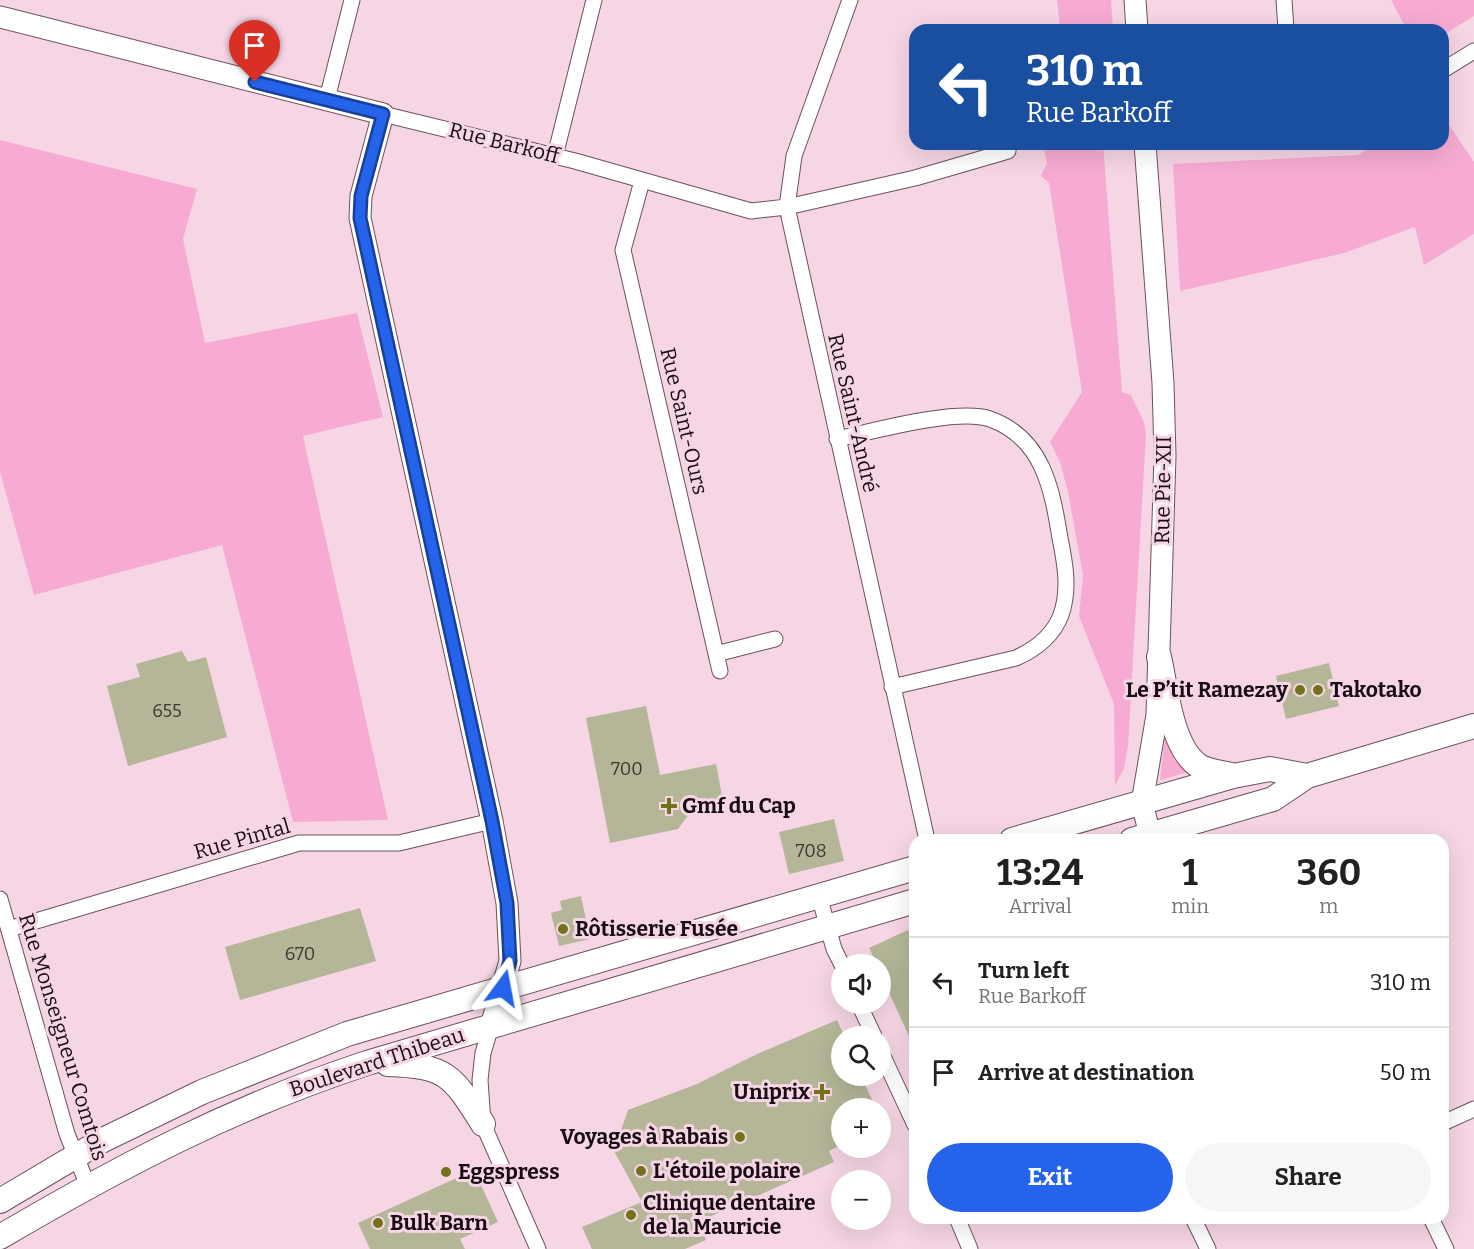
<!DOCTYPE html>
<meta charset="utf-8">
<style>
:root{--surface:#fff;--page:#f6f6f6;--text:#202124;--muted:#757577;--line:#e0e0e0;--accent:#2563eb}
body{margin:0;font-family:Bitter,serif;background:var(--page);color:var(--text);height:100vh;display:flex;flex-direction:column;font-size:22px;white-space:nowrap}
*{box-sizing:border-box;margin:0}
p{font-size:20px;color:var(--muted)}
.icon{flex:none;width:33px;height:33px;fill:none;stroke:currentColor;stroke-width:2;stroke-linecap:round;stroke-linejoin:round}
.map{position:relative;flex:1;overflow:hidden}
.side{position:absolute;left:909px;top:834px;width:540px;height:390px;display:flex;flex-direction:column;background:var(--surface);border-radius:18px;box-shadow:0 6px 24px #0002}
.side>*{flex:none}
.guide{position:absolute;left:909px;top:24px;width:540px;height:126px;border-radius:18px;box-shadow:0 6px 24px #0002;background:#1a4fa0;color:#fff;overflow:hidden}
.buttons{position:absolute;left:831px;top:954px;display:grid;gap:12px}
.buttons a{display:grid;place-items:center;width:60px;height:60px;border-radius:50%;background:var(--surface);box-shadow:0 6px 24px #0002;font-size:30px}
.pin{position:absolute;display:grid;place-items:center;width:51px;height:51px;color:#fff;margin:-62px -26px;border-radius:50% 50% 50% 0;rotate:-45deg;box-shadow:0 0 6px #0007}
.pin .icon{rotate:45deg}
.me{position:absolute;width:66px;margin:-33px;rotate:13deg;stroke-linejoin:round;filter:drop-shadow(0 0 4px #0008)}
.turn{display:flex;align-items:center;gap:21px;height:126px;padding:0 18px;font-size:27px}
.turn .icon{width:78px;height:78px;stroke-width:2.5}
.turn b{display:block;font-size:42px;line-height:51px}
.eta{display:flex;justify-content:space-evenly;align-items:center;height:102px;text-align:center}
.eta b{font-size:36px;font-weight:700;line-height:42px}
.action{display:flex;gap:12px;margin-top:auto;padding:12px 18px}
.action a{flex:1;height:69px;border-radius:36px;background:var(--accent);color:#fff;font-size:24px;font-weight:700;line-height:69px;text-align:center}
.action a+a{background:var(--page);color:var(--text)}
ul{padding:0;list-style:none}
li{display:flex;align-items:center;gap:18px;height:90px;padding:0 18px;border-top:2px solid var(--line)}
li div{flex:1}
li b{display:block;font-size:22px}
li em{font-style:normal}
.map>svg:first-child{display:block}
.green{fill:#f7abd3}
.building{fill:#b4b697}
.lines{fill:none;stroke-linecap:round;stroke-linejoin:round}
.street-casing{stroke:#6c505e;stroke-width:17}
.secondary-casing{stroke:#6c505e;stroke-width:23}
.primary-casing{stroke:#6c505e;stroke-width:26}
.street{stroke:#fff;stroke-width:15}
.secondary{stroke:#fff;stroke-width:21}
.primary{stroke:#fff;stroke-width:24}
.route-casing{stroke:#184099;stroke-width:15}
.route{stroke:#2563eb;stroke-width:10}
.poi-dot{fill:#727318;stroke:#f6d5e5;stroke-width:2}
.labels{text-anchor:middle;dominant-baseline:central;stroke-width:6;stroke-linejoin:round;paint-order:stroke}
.number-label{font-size:18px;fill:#3f3734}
.street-label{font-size:21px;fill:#180d13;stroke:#f6d5e5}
.poi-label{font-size:21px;font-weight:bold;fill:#180d13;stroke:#f6d5e5;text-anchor:start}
</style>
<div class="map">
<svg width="1474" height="1249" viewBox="0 0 1474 1249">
<rect width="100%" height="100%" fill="#f6d5e5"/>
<!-- green -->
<path class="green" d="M1057,0H1111L1113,30H1060Z
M1391,0H1474V16L1443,35V30H1407Z
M1443,116L1474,162V234L1424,265L1415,227L1344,253L1180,291L1173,164L1358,155L1375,144H1443Z
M0,140L197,189L183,239L205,343L357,313L383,417L303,436L388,820L293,822L222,545L34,595L0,472Z
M1043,144H1103L1122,392L1131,395L1144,422L1146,434L1128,746L1124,768L1115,786L1114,704L1079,616L1083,575L1068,492L1060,462L1050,442L1082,392L1049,183L1041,176L1047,163Z
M1165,737L1189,772L1160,780V779Z"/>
<!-- building -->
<path class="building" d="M182,651L188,662L206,657L227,737L128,766L107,686L140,677L136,664Z
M1329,663L1339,706L1286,719L1276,676Z
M646,706L660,775L716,764L723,801L715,811L689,814L678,829L610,843L586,718Z
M834,819L844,861L789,874L779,832Z
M581,896L590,939L559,946L551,913L562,910L560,901Z
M360,908L376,961L240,1000L225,947Z
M908,930L915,947V1049L880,973V964H877L869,948Z
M837,1020L842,1031V1076H861L876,1108H842V1144L829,1151L834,1162L698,1222L706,1240L685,1249H592L582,1227L642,1202L614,1151L628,1110L697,1084L757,1054Z
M474,1170L498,1222L460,1239L465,1249H370L358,1223Z"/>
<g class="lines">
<!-- street casing -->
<g class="street-casing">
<path id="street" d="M850,0L794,156L787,207L927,840
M1284,0L1286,30
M1443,70L1474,51
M327,99L352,0
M383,114L575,161L751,211L787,207L915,178L1008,151
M555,156L594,0
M642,181L623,250L720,671
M837,439C874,431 957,408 990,419C1043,438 1052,489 1060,538C1065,563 1070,589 1061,615C1053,636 1036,649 1016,658L892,687
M716,654L775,639
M819,896L834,949L842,965
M0,899L67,1134L88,1186
M9,929L299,843H399L492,821
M859,1004L874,1036
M491,1026L483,1053L480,1080L483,1124L538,1249
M880,1050L915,1125
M1443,1123L1474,1109
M957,1218L970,1249
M1193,1218L1208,1249
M1431,1218L1446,1249"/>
</g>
<!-- secondary casing -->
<g class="secondary-casing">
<path id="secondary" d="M1135,0L1137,30
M0,17L383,114L361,196L360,218L492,821L507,903L510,961L491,1026
M1145,144L1163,383L1165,456L1157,715L1142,803L1150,835"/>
</g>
<!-- primary casing -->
<g class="primary-casing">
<path id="primary" d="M1159,657C1166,687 1171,748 1199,766C1209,772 1220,772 1231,775
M1012,840L1233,776L1270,769L1307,776
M1132,840L1273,799L1307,776L1474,726
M388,1064C447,1066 452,1075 483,1124
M0,1201L103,1140L202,1092L347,1034L915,868
M0,1237C121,1166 233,1107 367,1063L915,901"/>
</g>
<!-- street -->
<use href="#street" class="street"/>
<!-- secondary -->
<use href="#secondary" class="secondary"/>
<!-- primary -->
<use href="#primary" class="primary"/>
</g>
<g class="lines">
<!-- route casing -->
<g class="route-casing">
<path id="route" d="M255,82L383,114L361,196L360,218L492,821L507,903L510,961L503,988"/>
</g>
<!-- route -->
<use href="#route" class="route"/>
</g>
<!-- markers -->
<g class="poi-dot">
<circle cx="1300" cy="690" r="6"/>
<circle cx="1318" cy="690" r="6"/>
<path d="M666 797h6v6h6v6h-6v6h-6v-6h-6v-6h6z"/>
<circle cx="563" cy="929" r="6"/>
<path d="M819 1083h6v6h6v6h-6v6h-6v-6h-6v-6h6z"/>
<circle cx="740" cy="1137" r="6"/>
<circle cx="641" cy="1171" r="6"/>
<circle cx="446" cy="1172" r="6"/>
<circle cx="631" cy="1215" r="6"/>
<circle cx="378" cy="1223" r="6"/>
</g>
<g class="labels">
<!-- number labels -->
<g class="number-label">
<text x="167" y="711">655</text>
<text x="627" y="769">700</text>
<text x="811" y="851">708</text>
<text x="300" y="954">670</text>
</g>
<!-- street labels -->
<g class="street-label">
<text transform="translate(504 143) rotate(14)">Rue Barkoff</text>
<text transform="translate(853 413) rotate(77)">Rue Saint-André</text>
<text transform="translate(684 421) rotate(77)">Rue Saint-Ours</text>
<text transform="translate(1163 490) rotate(-89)">Rue Pie-XII</text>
<text transform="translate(242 839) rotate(-16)">Rue Pintal</text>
<text transform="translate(63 1037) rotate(73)">Rue Monseigneur Comtois</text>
<text transform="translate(377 1062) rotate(-18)">Boulevard Thibeau</text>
</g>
<!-- poi labels -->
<g class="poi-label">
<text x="1288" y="690" text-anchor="end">Le P’tit Ramezay</text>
<text x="1330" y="690">Takotako</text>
<text x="682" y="806">Gmf du Cap</text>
<text x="575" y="929">Rôtisserie Fusée</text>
<text x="810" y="1092" text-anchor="end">Uniprix</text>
<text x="728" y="1137" text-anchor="end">Voyages à Rabais</text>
<text x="653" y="1171">L'étoile polaire</text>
<text x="458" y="1172">Eggspress</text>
<text x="643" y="1203">Clinique dentaire<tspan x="643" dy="24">de la Mauricie</tspan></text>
<text x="390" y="1223">Bulk Barn</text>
</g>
</g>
</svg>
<div class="buttons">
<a><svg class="icon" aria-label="sound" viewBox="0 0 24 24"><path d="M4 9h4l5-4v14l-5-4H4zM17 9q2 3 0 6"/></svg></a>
<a><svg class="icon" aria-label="search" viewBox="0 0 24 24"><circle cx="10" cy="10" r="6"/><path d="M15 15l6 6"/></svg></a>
<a>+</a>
<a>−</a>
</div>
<div class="pin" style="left:255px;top:82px;background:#d93025"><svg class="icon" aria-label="arrive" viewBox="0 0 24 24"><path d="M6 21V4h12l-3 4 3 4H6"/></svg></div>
<svg class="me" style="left:503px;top:988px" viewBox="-20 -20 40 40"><path d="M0-17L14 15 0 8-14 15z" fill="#2563eb" stroke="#fff" stroke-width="4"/></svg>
<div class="guide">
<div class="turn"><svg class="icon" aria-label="left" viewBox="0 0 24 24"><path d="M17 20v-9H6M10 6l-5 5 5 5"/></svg><div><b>310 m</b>Rue Barkoff</div></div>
</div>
<section class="side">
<div class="eta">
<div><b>13:24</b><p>Arrival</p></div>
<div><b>1</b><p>min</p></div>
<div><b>360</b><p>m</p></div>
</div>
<ul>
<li><svg class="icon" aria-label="left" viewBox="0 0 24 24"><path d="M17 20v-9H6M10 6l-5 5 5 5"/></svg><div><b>Turn left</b><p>Rue Barkoff</p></div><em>310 m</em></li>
<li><svg class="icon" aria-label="arrive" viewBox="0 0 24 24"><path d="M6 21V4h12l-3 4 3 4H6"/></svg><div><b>Arrive at destination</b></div><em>50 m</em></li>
</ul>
<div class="action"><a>Exit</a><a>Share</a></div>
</section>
</div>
